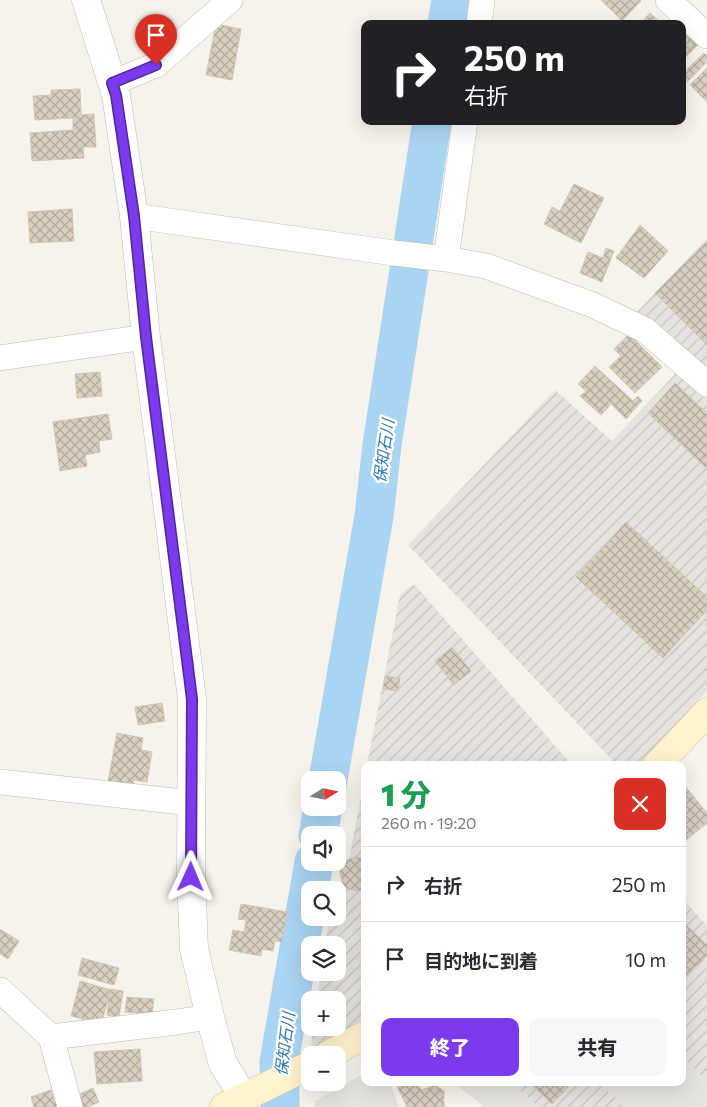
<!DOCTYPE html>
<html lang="ja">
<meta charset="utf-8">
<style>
:root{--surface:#fff;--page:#f7f7f7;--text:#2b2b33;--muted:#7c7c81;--line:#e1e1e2;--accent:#7c3aed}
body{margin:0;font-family:Commissioner,"Noto Sans JP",sans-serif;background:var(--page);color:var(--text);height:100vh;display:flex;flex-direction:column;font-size:19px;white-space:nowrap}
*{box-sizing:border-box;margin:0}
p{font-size:16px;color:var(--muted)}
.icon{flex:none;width:28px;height:28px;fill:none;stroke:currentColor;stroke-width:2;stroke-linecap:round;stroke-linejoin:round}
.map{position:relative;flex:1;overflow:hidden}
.panel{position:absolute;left:361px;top:761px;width:325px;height:325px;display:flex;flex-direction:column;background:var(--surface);border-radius:10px;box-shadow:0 5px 20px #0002}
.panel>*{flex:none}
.banner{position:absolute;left:361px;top:20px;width:325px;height:105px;border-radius:10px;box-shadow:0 5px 20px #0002;background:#202124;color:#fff;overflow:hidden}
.needle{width:32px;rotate:80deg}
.controls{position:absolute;left:301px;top:771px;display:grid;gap:10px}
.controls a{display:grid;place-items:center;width:45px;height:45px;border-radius:10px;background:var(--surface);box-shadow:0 5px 20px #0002;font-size:25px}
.pin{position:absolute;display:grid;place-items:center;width:42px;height:42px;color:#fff;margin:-51px -21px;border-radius:50% 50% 50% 0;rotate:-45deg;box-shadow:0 0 5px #0007}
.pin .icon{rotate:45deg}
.me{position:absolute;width:55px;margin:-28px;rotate:1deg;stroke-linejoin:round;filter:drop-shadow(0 0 4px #0008)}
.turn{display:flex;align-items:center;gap:18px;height:105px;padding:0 20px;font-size:22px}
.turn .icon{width:65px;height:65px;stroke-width:2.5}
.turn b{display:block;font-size:35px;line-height:42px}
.round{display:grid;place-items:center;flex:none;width:52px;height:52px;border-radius:10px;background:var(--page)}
.overview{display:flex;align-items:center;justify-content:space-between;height:85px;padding:0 20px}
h1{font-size:30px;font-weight:800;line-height:38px;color:#1e9e55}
.action{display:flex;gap:10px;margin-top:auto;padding:10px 20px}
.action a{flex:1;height:58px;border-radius:10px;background:var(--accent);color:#fff;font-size:20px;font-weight:800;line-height:58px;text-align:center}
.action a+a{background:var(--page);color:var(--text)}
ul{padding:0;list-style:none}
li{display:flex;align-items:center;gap:15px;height:75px;padding:0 20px;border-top:1px solid var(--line)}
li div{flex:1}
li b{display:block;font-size:19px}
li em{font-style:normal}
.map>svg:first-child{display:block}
.industrial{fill:url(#industrial-furrows)}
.parking{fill:#e5e3e0}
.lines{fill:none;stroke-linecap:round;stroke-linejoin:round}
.river{stroke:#a9d4f2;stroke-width:39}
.building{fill:url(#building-cross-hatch);stroke:#d3c7b4}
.minor-casing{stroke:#c2bbae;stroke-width:26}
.tertiary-casing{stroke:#c2bbae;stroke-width:29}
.secondary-casing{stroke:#d6c79b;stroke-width:29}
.minor{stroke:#fff;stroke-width:25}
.tertiary{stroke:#fff;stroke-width:28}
.secondary{stroke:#fff3cd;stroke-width:28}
.route-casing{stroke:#51269a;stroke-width:12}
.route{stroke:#7c3aed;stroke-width:9}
.labels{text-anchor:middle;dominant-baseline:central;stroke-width:5;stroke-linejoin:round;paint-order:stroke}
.water-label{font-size:16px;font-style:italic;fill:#2e7ab2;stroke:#fff}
</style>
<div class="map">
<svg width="707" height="1107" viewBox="0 0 707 1107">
<defs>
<pattern id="industrial-furrows" width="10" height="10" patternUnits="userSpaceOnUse" patternTransform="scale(1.25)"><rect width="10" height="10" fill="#e6e2dd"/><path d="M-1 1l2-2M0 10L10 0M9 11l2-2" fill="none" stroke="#c7c3be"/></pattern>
<pattern id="building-cross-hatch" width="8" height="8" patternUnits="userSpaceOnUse" patternTransform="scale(1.25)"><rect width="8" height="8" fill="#d8cfc1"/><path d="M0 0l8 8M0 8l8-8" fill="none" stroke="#b1aa9e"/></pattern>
</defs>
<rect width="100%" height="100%" fill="#f6f3ec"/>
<!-- industrial -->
<path class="industrial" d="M707,238V375L636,313Z
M678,371L707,398V691L639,765H617L408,545L555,390L612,441Z
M414,584L572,765H367L400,595Z
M365,776V1022L311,1048L313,1028H338V1000H317L321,973L338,972V945H325L329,918H338V901H341Z
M683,899L707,926V1107H485L454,1083L682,1082Z"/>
<!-- parking -->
<path class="parking" d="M683,1058L707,1081V1107H626L599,1083L682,1082Z
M365,1073V1082L390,1083L399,1107H315V1101Z
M454,1083H511L539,1107H485Z"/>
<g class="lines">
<!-- river -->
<path class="river" d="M447,24L451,0
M328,780L374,516L382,445L432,121
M318,835L323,808
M280,1107L279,1062L314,862"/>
</g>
<!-- building -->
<path class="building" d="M601,0H640L641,1L622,21Z
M650,13L662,24H640Z
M216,24L241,29L232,80L206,75Z
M685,32L698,45L682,61V35Z
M704,53L707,56V62L687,82L682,77V74Z
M707,68V102L690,85Z
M80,89L81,115L94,114L96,147H83L84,158L32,161L30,133L73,130V118L35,120L33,96L51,95V90Z
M574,184L604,198L581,243L544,224L552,207L560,211Z
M72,209L74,241L30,243L28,212Z
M640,225L668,251L644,278L616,258Z
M707,241V345L655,293Z
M606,248L614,251L602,282L580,273L588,252L603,258Z
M629,334L662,367L635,393L609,367L621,356L614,349Z
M595,366L633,401L638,396L642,401L626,419L611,404L601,415L580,396L586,391L578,384Z
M100,372L102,396L77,398L75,374Z
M675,383L707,413V469L648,413Z
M108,414L112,439L99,441L100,452L85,455L87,466L60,471L53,422Z
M626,522L707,597V610L663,658L576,577Z
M452,647L471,671L454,685L435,661Z
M385,676L400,678L398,691L383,689Z
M162,703L165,721L138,725L135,707Z
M117,733L143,738L141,750L152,752L147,782L134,780L132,791L107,787Z
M684,785L707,813V823L685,841L682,837V786Z
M357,857L365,859V888L359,891L353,890L348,889L343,885L340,874V869L342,864L346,860Z
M241,904L287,912L282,942L275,941L273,951L262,949L261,956L229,950L233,930L244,932L246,920L238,919Z
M682,921L707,945V956L682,981Z
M0,929L19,941L8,959L0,954Z
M82,958L119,968L114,985L78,975Z
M80,981L111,990L101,1024L71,1016Z
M110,989L123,991L119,1017L107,1015Z
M127,997L154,999L152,1014L125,1012Z
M140,1049L142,1081L97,1084L94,1052Z
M395,1082H417L421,1090L435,1085L444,1091V1107H407Z
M529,1082H571L572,1083L552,1104Z
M93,1088L99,1102L88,1107H80L75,1096Z
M51,1090L57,1107H34L31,1097Z"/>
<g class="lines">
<!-- minor casing -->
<g class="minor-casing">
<path id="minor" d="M668,0L707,36
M479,24L482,0
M112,83L156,65L230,0
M134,216L394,253L446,259L486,266L593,305L645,330L707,384
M446,259L465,121
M0,358L146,337
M0,782L192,803
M0,990L51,1037L176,1022L210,1017
M51,1037L70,1107"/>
</g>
<!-- tertiary casing -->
<g class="tertiary-casing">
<path id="tertiary" d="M86,0L116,95L134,216L146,337L192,699L191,877L194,949L210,1017L223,1064L244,1097"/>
</g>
<!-- secondary casing -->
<g class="secondary-casing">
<path id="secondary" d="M657,765L707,712
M328,1055L365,1035
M224,1107L310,1065"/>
</g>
<!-- minor -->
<use href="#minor" class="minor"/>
<!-- tertiary -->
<use href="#tertiary" class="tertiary"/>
<!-- secondary -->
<use href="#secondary" class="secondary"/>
</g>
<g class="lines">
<!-- route casing -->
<g class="route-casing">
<path id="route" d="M156,65L112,83L116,95L134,216L146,337L192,699L191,877"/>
</g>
<!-- route -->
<use href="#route" class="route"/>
</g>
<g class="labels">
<!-- water labels -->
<g class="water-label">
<text transform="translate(383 451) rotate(-82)">保知石川</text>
<text transform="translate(284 1044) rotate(-83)">保知石川</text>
</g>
</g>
</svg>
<div class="controls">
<a><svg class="needle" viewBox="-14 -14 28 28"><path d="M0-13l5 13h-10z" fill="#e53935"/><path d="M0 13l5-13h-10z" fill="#7c7c81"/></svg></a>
<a><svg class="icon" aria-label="sound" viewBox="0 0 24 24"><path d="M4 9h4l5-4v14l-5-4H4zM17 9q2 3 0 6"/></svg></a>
<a><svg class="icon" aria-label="search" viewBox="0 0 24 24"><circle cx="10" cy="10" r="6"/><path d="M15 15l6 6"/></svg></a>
<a><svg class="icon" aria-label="layers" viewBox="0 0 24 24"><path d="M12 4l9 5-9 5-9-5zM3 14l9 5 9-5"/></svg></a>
<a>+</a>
<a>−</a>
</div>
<div class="pin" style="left:156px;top:65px;background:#d93025"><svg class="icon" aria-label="arrive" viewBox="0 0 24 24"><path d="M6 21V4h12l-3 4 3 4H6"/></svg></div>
<svg class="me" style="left:191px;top:877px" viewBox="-20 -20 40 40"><path d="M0-17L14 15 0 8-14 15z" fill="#7c3aed" stroke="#fff" stroke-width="4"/></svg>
<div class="banner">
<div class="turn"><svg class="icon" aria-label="right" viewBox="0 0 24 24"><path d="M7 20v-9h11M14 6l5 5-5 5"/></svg><div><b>250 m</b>右折</div></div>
</div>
<section class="panel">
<div class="overview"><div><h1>1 分</h1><p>260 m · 19:20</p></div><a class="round" style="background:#d93025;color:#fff"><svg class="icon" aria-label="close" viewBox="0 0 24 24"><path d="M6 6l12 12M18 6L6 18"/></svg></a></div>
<ul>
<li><svg class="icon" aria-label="right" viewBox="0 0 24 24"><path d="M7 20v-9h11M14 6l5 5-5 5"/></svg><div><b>右折</b></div><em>250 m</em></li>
<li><svg class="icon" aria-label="arrive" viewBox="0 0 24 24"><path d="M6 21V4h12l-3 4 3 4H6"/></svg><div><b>目的地に到着</b></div><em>10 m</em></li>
</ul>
<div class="action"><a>終了</a><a>共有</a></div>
</section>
</div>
